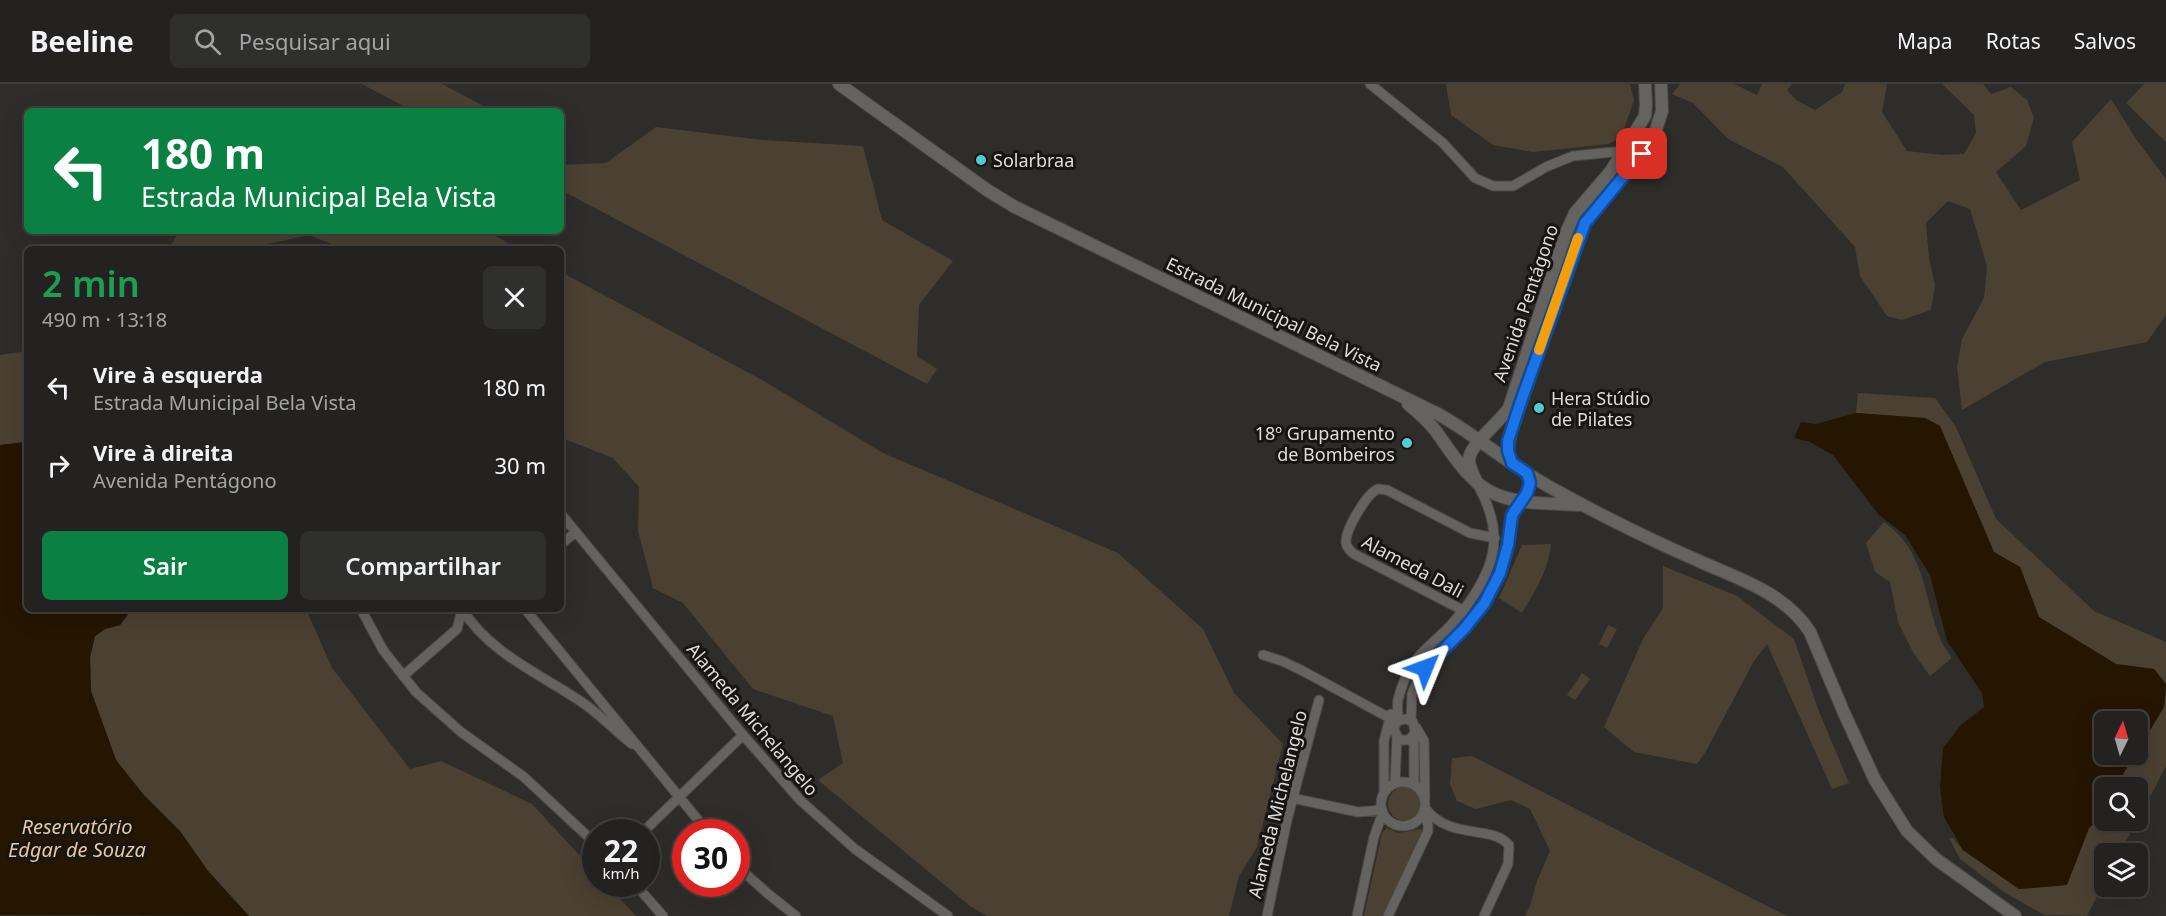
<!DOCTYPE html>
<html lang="pt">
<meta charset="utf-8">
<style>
:root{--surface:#232220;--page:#2f2f2d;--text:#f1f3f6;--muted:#a3a4a5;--line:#403f3e;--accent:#0b8043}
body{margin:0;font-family:"Noto Sans",sans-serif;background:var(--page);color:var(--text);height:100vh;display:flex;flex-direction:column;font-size:22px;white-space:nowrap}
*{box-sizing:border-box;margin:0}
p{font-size:20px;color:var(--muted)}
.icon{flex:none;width:33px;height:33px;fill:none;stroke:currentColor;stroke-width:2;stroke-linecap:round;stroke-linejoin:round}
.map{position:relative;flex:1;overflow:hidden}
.side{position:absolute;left:24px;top:162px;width:540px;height:366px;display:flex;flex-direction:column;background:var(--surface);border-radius:9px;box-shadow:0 6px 24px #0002,0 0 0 2px var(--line)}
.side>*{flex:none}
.guide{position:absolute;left:24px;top:24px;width:540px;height:126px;border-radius:9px;box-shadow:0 6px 24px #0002,0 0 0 2px var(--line);background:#0b8043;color:#fff;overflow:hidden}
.needle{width:39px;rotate:5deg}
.fabs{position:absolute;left:2094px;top:627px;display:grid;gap:12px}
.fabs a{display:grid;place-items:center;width:54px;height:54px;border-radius:9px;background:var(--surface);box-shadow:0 6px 24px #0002,0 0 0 2px var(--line);font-size:30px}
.speed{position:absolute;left:582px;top:735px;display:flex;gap:12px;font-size:30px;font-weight:700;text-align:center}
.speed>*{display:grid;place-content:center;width:78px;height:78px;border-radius:50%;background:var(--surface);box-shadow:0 6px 24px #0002,0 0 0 2px var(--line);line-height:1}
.speed small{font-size:15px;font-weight:400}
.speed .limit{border:9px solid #d22;background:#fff;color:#111}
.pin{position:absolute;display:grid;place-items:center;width:51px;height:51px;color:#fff;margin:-26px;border-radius:12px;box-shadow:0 3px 9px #0006}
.me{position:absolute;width:66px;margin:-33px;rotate:46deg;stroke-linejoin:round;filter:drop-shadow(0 0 4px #0008)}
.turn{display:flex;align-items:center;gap:21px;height:126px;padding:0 18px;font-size:27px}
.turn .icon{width:78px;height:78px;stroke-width:2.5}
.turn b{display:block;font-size:42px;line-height:51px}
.round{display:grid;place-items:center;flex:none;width:63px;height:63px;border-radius:9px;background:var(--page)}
.head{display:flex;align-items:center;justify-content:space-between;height:102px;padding:0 18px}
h1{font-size:36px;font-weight:600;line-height:45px;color:#1e9e55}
.primary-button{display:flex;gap:12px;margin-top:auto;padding:12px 18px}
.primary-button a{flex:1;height:69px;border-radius:9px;background:var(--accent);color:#fff;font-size:24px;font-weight:600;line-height:69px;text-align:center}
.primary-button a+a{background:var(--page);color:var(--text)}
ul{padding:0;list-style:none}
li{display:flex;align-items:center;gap:18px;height:78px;padding:0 18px}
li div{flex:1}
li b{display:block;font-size:22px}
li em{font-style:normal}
header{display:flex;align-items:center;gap:36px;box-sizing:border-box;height:84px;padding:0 30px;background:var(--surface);border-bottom:2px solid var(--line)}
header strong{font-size:28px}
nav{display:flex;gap:33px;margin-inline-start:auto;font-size:21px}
.search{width:420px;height:54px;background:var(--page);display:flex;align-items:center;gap:15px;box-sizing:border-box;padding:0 21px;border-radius:9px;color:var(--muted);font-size:22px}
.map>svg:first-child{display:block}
.green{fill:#4b4132}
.water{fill:#241600}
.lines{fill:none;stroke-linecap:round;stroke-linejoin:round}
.street-casing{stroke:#4b4946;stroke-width:11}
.secondary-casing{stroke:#4b4946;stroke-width:14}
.street{stroke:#65635f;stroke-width:9}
.secondary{stroke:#65635f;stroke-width:12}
.route-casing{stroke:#114b97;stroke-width:15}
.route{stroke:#1a73e8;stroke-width:10}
.slow{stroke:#f59e0b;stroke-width:10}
.poi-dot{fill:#51ccd4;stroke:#161514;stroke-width:2}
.labels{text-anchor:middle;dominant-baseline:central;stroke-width:6;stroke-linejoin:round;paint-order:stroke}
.poi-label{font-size:18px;fill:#dfdddb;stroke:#161514;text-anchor:start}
.street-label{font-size:18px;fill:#dfdddb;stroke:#161514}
.water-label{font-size:20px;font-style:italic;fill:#e9c797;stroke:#161514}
</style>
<header>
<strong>Beeline</strong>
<div class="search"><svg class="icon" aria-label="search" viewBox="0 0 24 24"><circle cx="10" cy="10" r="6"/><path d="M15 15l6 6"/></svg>Pesquisar aqui</div>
<nav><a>Mapa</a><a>Rotas</a><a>Salvos</a></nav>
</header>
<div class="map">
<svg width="2166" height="832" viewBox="0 0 2166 832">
<rect width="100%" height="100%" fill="#2f2d2a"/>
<!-- green -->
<path class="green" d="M362,0H442L493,27H413Z
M1446,0H1630L1634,17L1621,53L1609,60L1533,68L1493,61L1451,31Z
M1680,0H1734L1757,11L1762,0H1792L1787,6L1796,16L1815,26L1842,8L1845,0H1887L1882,28L1907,67L1942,71L1964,70L1976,49L1974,31L1942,0H1983L1991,10L2011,3L2027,16L2034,34L2026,62L1996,88L2021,126L2080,96L2072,58L2111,15L2136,55L2166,95V231L2147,258L2045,278L1962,326L1957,283L1962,255L1984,214L1987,182L1970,125L1948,117L1926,139L1929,174L1935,201L1931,226L1902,236L1887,232L1860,192L1855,163L1783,83L1728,55L1693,19L1672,10Z
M2144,0H2166V58L2126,19Z
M656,43L762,56L863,62L882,136L953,177L919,221L917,272L937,285L927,300L561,106V81L606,79Z
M179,147H486L519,165H344L309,151L254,163L252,165H169Z
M561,188L762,296L883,369L1118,469L1203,545L1234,609L1283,660L1257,763L1239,792L1229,832H987L970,822L818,696L843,679L833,632L753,605L683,519L653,504L638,447L639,403L613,374L567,356L561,348Z
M27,267V359L0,361V271Z
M1858,309L1935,314L1956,343L1996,435L2094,527L2166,558V600L2154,585L2116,580L2039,533L2020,483L1994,468L1940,342L1925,334L1856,329Z
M1884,438C1926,468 1923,511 1940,554C1942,561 1948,567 1952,574L1930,592L1914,570L1898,538L1890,498L1875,488L1866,459Z
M1551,460C1549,485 1535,507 1522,529L1499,514L1522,461Z
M1663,482L1737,512L1794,555L1818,625L1849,699L1832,705L1767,560L1754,577L1706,667L1697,680L1634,668L1604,643L1643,555L1663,524Z
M132,525H306L332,584L410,685L441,677L532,720L595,788L596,800H606L636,832H249L208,787L180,747L143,710L116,676L91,607L90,573L95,552L105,545L120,541Z
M1608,541L1617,545L1607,564L1599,560Z
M1582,589L1590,595L1575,616L1567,611Z
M2166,606V682L2138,736V704L2115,703L2135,671L2138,670V666L2164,623Z
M1472,672L1787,832H1525L1530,822L1537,797L1550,767L1530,725L1511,716L1476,725L1457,717L1450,700L1452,674Z
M1388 720a17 17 0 1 1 34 0a17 17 0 1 1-34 0Z
M2104,730V736H2137L2120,769L2104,770V799L2087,832L2044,831L2004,808L1960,775L1949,754H1953L1963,766L2019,805L2066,801L2089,744Z
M1387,744L1398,749L1421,745L1422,750L1384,832H1364L1382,749Z"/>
<!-- water -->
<path class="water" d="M1856,329L1925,334L1940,342L1994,468L2020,483L2039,533L2116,580L2154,585L2166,600L2164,623L2138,666V638H2104V670L2135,671L2115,703L2104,704V730L2089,744L2067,801L2019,805L1963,766L1944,733L1940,703L1943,664L1961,641L1984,623L1982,609L1947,557L1930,491L1905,451L1879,431L1833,371L1810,358L1794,354L1801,338L1816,340Z
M24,358L27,359V525H132L120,541L105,545L95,552L90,573L91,607L116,676L143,710L180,747L208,787L249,832L0,831V361Z"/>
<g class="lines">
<!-- street casing -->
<g class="street-casing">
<path id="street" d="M1370,0L1443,59L1475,94L1493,102H1513L1546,83L1573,72L1623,67
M561,430L743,651L801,717L855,765L948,832
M561,460L576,448
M361,525L383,566L416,608L461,648L524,693L596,760
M462,525C491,571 543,591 586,621C602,633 617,648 632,660
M525,525L708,748
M1474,532L1354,470C1350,467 1347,464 1346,459C1345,446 1367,409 1378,405L1387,406L1470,449L1495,454
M1263,571L1282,577L1301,586L1397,638
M403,592L457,545L462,526
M1411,636L1412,610L1418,594L1425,584L1464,545L1484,521L1492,504L1505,474L1512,431L1521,416
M1398,637L1406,635L1413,638L1415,648C1412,655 1407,658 1399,655L1394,647C1394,642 1397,638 1398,634C1398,628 1397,622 1398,616C1401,603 1407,589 1414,578C1423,566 1434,558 1444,548C1453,540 1460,530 1468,520C1498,478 1503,447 1478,401
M1416,643L1424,657L1425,714
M1414,652V700
M1381 720a22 22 0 1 1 44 0a22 22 0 1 1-44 0Z
M1395,699L1397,653
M1384,707V657L1391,630
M1292,714L1358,728L1382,726
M1425,724C1450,757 1491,740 1509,761L1508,780L1484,832
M643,748L743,651
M736,781L767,809L796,832
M635,800L663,832
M1267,832L1287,736L1319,616
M1357,832L1374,753L1383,728
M1388,832L1428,747V741L1424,729"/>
</g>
<!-- secondary casing -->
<g class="secondary-casing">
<path id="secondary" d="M839,0L987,106L1015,123L1438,330C1469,347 1496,370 1525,388C1543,400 1562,410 1581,420C1620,441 1660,460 1701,478C1740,495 1786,510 1810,548L1844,629L1875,696L1907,747L1936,775L2015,832
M1408,320C1418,328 1427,336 1435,346C1452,369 1468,398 1495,410C1520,421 1552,419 1578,421
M1512,379L1508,367L1511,347L1580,149L1591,130L1652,58L1662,27L1661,0
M1477,399C1474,392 1469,383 1469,376C1469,361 1500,338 1509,324L1566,149L1575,129L1611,87L1645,32L1646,21L1645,0"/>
</g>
<!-- street -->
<use href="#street" class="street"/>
<!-- secondary -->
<use href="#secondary" class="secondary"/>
</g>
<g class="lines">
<!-- route casing -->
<g class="route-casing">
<path id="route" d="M1425,584L1464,545L1484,520L1500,489L1508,461L1512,431L1527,409L1530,399L1527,389L1512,379L1508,367V357L1520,320L1585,139L1642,70"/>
</g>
<!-- route -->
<use href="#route" class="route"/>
<!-- slow -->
<path class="slow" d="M1539,266L1578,154"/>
</g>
<!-- markers -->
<g class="poi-dot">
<circle cx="981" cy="76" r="6"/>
<circle cx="1539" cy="324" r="6"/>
<circle cx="1407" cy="359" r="6"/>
</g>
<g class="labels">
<!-- poi labels -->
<g class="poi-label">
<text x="993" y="76">Solarbraa</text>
<text x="1551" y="314">Hera Stúdio<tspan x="1551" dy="21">de Pilates</tspan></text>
<text x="1395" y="349" text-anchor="end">18º Grupamento<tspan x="1395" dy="21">de Bombeiros</tspan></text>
</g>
<!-- street labels -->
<g class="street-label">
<text transform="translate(1525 219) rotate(-71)">Avenida Pentágono</text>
<text transform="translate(1274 230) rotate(26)">Estrada Municipal Bela Vista</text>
<text transform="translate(1413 482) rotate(28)">Alameda Dali</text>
<text transform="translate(753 635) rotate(50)">Alameda Michelangelo</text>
<text transform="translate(1277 720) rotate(-76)">Alameda Michelangelo</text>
</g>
<!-- water labels -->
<g class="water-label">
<text x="77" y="742">Reservatório<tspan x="77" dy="23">Edgar de Souza</tspan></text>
</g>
</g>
</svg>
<div class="fabs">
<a><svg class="needle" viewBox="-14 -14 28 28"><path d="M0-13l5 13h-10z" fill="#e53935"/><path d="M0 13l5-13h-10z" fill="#a3a4a5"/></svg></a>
<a><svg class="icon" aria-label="search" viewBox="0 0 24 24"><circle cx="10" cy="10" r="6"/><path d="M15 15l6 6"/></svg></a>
<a><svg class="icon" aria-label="layers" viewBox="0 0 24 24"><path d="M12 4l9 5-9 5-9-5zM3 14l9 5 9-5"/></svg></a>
</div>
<div class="speed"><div>22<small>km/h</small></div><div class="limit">30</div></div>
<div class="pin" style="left:1642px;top:70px;background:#d93025"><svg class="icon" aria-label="arrive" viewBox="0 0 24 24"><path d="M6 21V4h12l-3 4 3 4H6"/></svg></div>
<svg class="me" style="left:1425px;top:584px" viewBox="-20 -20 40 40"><path d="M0-17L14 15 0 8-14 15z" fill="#1a73e8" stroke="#fff" stroke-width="4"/></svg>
<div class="guide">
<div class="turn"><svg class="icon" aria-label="left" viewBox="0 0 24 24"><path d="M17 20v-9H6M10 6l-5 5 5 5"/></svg><div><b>180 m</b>Estrada Municipal Bela Vista</div></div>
</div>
<section class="side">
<div class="head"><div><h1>2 min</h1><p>490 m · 13:18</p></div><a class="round"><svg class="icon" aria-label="close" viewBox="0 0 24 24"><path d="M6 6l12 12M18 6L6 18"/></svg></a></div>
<ul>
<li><svg class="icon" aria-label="left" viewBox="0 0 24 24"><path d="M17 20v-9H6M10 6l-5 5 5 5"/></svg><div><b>Vire à esquerda</b><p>Estrada Municipal Bela Vista</p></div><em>180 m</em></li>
<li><svg class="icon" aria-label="right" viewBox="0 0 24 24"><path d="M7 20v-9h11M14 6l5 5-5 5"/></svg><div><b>Vire à direita</b><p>Avenida Pentágono</p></div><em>30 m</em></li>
</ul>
<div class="primary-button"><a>Sair</a><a>Compartilhar</a></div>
</section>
</div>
